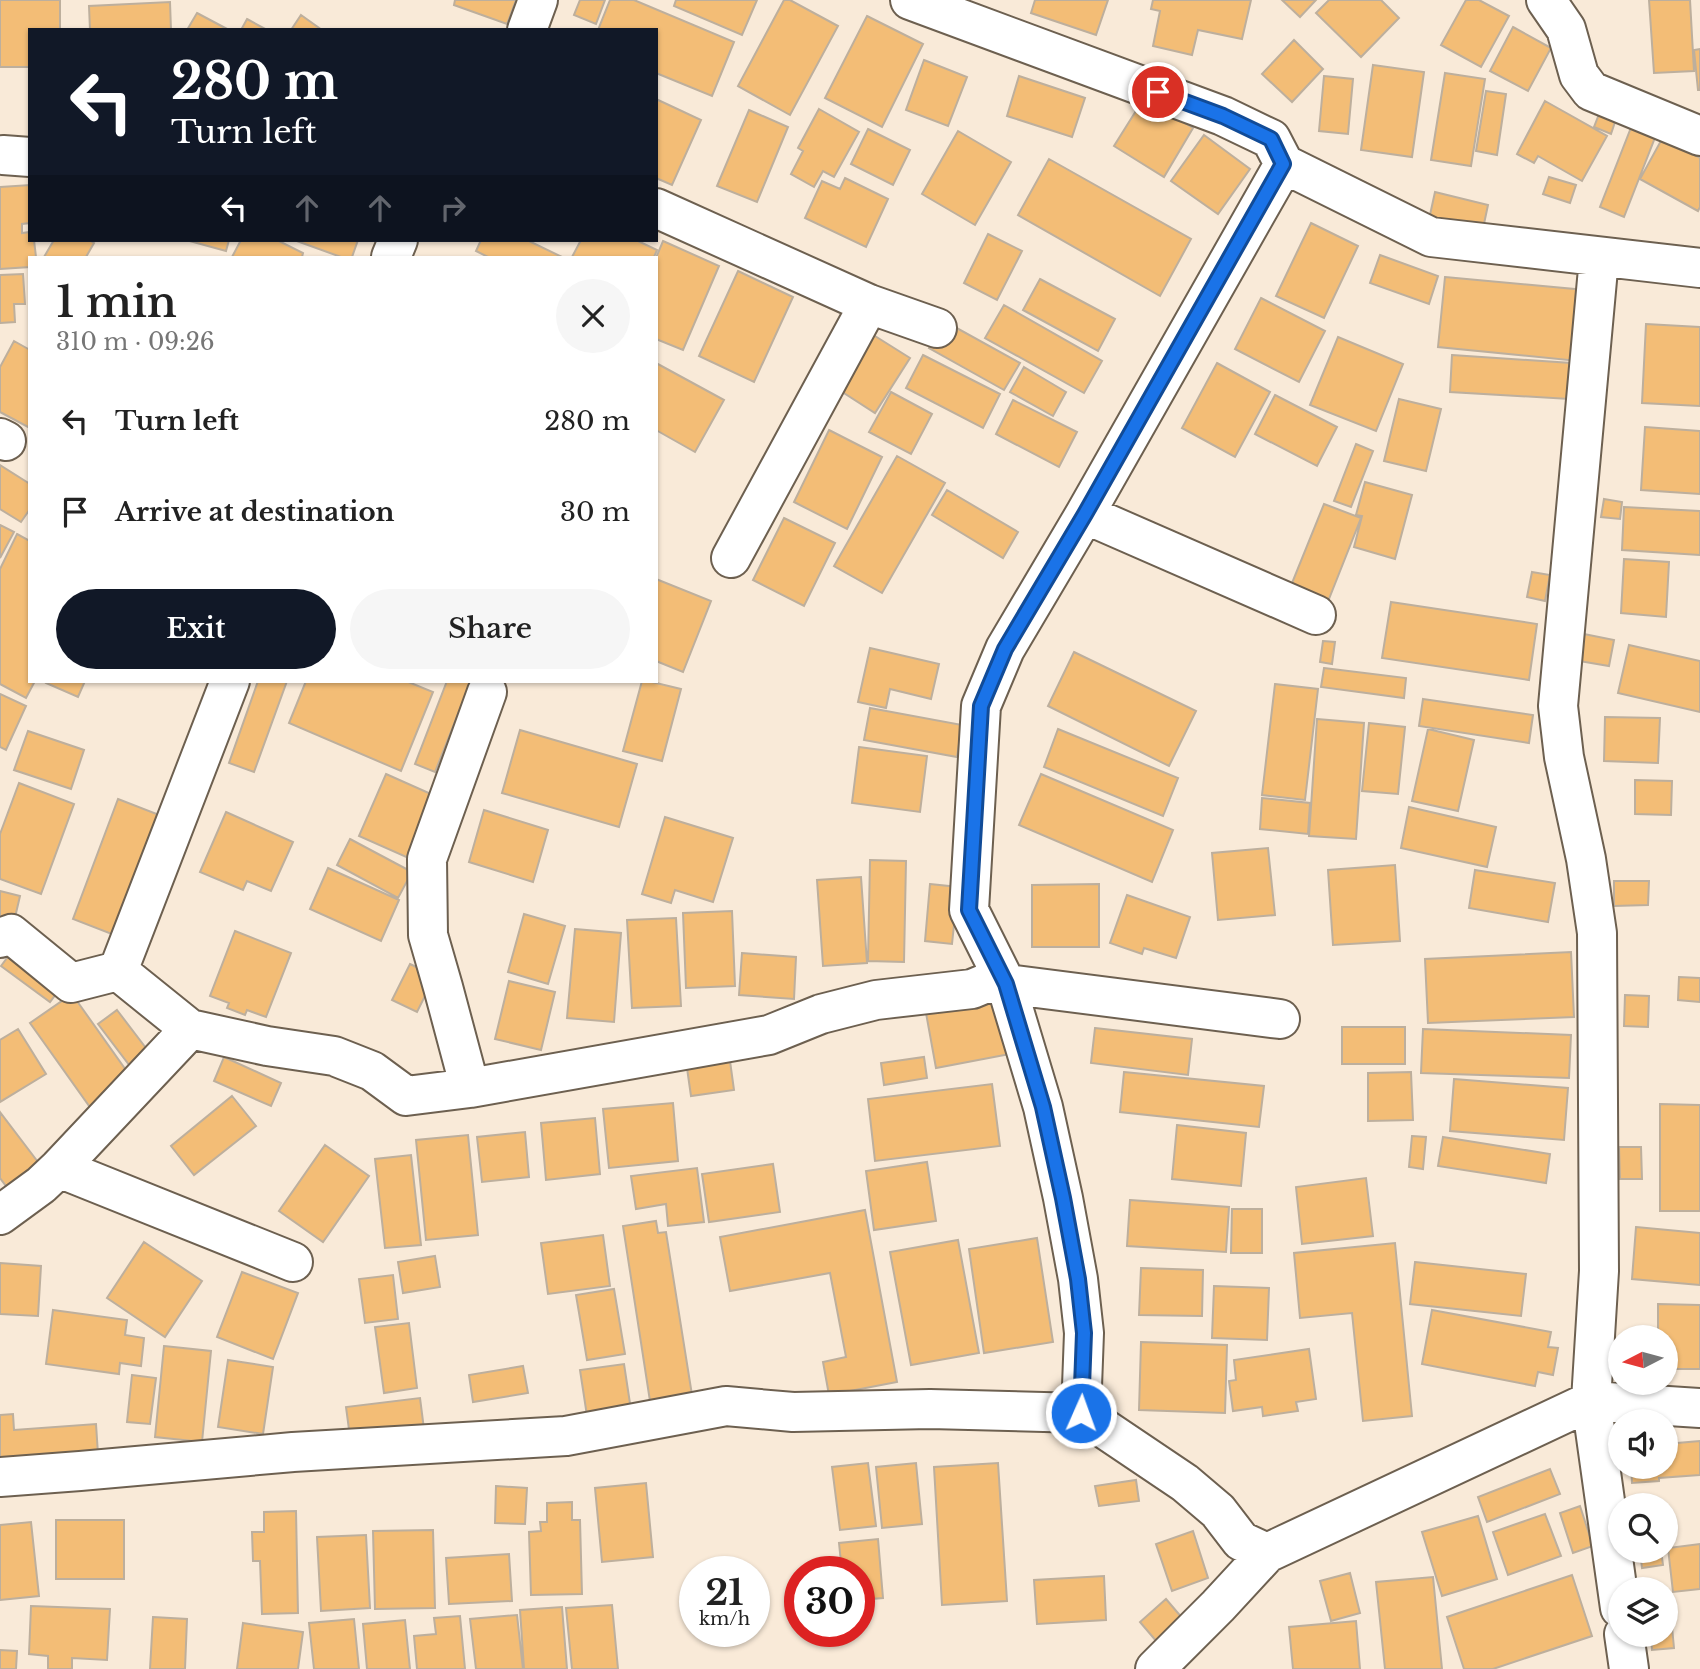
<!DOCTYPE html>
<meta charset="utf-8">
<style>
:root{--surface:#fff;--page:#f6f6f6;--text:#222;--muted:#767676;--accent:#111827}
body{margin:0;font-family:"Libre Baskerville",serif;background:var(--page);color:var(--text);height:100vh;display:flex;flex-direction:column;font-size:26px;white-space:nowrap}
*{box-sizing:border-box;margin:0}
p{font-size:23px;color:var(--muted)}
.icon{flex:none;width:38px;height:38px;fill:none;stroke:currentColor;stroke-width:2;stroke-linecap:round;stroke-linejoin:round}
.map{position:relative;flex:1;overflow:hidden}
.sheet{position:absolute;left:28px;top:256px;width:630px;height:427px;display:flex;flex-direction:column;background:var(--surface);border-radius:0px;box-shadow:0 2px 5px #0004}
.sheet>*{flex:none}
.hud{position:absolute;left:28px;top:28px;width:630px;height:214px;border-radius:0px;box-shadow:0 2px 5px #0004;background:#111827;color:#fff;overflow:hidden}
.needle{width:46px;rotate:264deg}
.controls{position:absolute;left:1608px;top:1325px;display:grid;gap:14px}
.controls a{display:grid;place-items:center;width:70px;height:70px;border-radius:50%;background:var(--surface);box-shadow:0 2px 5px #0004;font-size:35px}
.speed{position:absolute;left:679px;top:1556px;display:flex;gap:14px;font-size:35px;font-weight:700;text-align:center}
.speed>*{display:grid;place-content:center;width:91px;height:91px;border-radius:50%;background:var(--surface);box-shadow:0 2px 5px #0004;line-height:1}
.speed small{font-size:18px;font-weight:400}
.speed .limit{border:10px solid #d22;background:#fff;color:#111}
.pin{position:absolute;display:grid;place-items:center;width:60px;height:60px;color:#fff;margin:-30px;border:4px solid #fff;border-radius:50%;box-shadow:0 2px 7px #0007}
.me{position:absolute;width:77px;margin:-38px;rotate:2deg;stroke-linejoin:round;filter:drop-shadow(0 0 5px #0008)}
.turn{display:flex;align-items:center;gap:24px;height:147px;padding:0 28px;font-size:32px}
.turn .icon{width:91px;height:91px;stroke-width:2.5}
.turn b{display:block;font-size:49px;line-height:60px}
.lanes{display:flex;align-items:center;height:66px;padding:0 28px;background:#0003;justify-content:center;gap:35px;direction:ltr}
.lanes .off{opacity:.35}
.round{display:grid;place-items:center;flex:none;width:74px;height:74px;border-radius:37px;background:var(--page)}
.summary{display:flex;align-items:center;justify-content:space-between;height:119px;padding:0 28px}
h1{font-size:42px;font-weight:600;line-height:52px}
.button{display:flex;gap:14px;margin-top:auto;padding:14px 28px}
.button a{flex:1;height:80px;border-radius:42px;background:var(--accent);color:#fff;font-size:28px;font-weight:600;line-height:80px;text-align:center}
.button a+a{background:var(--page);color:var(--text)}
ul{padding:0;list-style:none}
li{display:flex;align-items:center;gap:21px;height:91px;padding:0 28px}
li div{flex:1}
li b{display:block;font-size:26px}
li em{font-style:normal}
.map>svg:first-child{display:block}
.building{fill:#f3bd76;stroke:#bdaf9d;stroke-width:2}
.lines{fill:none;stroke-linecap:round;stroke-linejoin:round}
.minor-casing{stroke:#6d6050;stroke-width:42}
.minor{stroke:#fff;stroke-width:38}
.route-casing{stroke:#114b97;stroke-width:18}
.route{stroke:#1a73e8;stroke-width:12}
</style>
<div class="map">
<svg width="1700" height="1669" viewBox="0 0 1700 1669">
<rect width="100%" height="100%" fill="#f9ead8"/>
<!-- building -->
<path class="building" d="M0,0H60V30H30V67H0Z
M455,0H516L507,24L454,5Z
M580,0H605L596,24L574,15Z
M610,0H634L734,42L712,96L656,73V30H598Z
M676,0H757L742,35L674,6Z
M784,0H790L838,26L790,115L738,86Z
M1035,0H1108L1096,35L1031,13Z
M1153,0H1251L1242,39L1198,30L1192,55L1153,46L1160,11L1151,9Z
M1282,0H1316L1300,17Z
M1329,0H1381L1399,18L1361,57L1316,13Z
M1466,0H1479L1509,16L1481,67L1441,45Z
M1649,0H1690L1694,71L1654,73Z
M170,2L171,30H90L89,6Z
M197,13L229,30H187Z
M301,15L322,30H291Z
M867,16L923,44L882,127L825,98Z
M247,19L267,30H241Z
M1513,27L1551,48L1528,91L1490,71Z
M1294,40L1323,69L1292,102L1262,74Z
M1700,49V90H1698L1694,50Z
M924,60L967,77L948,126L906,110Z
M1373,65L1424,72L1412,157L1361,150Z
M1445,73L1485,79L1471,166L1431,160Z
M1019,76L1085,98L1072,137L1007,116Z
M1324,76L1353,79L1348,134L1319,131Z
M1486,91L1506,94L1497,155L1476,151Z
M1144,98L1193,128L1164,177L1114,146Z
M656,99L701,120L672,185L656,178Z
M1545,101L1607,136L1582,181L1538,156L1534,163L1517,154Z
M819,109L859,132L834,177L823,171L814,187L791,174L803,151L798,148Z
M1601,109L1617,116L1611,134L1594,127Z
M749,110L788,127L757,202L717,186Z
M1632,125L1656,135L1624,217L1600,207Z
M868,129L910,150L893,185L851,164Z
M958,131L1011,162L975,225L922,194Z
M1204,135L1250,169L1218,214L1171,181Z
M1663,137L1700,158V207L1698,211L1640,179Z
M1049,159L1191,239L1160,296L1018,215Z
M1549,177L1576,185L1570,203L1543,194Z
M845,178L888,199L866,247L805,218L822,181L840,189Z
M30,185V223L22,224V233L30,232V240H34L36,257H30V267L0,269V187Z
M1435,192L1488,205L1481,238L1428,224Z
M1311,223L1358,246L1324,318L1276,296Z
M988,234L1022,251L997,300L964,283Z
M54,240H89L94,243L86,257H44Z
M186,240H229L226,251Z
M241,240H277L303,253L302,257H232Z
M294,240H358L352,257H341Z
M481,240H527L562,257H488L476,251Z
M581,240H636L657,250L654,257H572Z
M663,241L719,266L683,350L656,339V258Z
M1380,255L1438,276L1429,304L1370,283Z
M738,271L793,297L754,382L699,356Z
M23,274L25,304H14L15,322L0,323V275Z
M1445,277L1585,290L1578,361L1438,347Z
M1040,279L1115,319L1098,351L1023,310Z
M1261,298L1325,331L1299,382L1235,349Z
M1004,305L1102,361L1084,393L985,338Z
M944,321L1020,363L1004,390L929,348Z
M1646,324L1700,327V406L1642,403Z
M867,331L910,358L875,413L833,386Z
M1338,337L1403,364L1376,431L1310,405Z
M14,341L30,350V428L0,412V367Z
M923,355L1000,394L983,428L906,388Z
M1452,355L1571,363L1569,399L1450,392Z
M656,363L724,400L695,452L656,430Z
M1217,363L1270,392L1235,457L1182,428Z
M1024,367L1066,392L1053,416L1010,392Z
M891,392L932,414L911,454L869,432Z
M1275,395L1337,427L1317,466L1255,434Z
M1399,399L1441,409L1426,471L1384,461Z
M1013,400L1077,432L1059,467L996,434Z
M1645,427L1700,431V494L1641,490Z
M829,430L882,457L847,529L794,502Z
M1356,444L1373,451L1351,507L1334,501Z
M897,456L945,483L882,593L834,566Z
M0,465L30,484V509L21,522L0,509Z
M1365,482L1412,495L1395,559L1354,547L1362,516L1356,515Z
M947,490L1018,532L1003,558L932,515Z
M1604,499L1622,502L1620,519L1601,517Z
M1324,504L1361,518L1327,604L1290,588Z
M1624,507L1700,511V555L1622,550Z
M784,518L835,543L804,606L753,580Z
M0,525L14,532L0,558Z
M17,534L30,541V681H35L26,698L0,684V569Z
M1624,559L1669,562L1666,617L1621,613Z
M1532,572L1550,575L1545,601L1527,597Z
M656,579L711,601L683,672L656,661Z
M1391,602L1537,624L1529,680L1382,658Z
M1584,634L1614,640L1609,666L1579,661Z
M1323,641L1335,642L1332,664L1320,662Z
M1629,645L1700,661V712L1618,693Z
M870,648L939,664L931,699L890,689L886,708L858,702Z
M1074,652L1196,711L1169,766L1048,706Z
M1324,668L1406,678L1404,698L1321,687Z
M47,681H85L78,697L46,683Z
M258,681H287L254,772L229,763Z
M306,681H406L433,692L401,771L289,723Z
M447,681H471L435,772L415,764Z
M642,681H648L681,689L662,761L623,751Z
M1275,684L1318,689L1305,800L1262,795Z
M0,694L26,706L6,750L0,747Z
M1423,699L1533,715L1529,743L1419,726Z
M870,708L962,725L957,757L864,740Z
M1605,717L1660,718L1658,763L1604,761Z
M1317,719L1364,723L1356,839L1309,836Z
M1369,723L1405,727L1398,794L1362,791Z
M1058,729L1178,778L1163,816L1044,767Z
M1428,729L1474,740L1458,811L1412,801Z
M520,730L637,764L619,827L502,793Z
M28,731L84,750L71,789L14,770Z
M859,747L927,756L920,812L852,803Z
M386,774L440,798L413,860L359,836Z
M1041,774L1173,830L1152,882L1019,825Z
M1635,780L1672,781L1671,815L1635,814Z
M19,783L74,804L41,894L0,879V834Z
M1262,798L1310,803L1308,834L1260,829Z
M118,799L167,818L122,938L73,919Z
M1409,807L1496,827L1487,867L1401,848Z
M484,810L548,830L533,882L469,862Z
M226,812L293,842L271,891L247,881L243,890L200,872Z
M665,817L733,838L713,902L675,890L671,903L642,894Z
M350,839L412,872L398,898L337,865Z
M1268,848L1275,915L1218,920L1212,853Z
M870,860L906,861L904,962L868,961Z
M1395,865L1400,941L1333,945L1328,870Z
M328,868L399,900L381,941L310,909Z
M1475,870L1555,883L1548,922L1469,908Z
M861,877L867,963L823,966L817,880Z
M1614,881H1649L1648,905L1614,906Z
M930,884L958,887L952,944L925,941Z
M1099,884V947H1032V885Z
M0,891L20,896L13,926L0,923Z
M1127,895L1190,917L1176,958L1144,948L1142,954L1110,943Z
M732,911L735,986L686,988L683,913Z
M524,914L565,926L548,984L508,972Z
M676,918L681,1006L632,1008L627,920Z
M575,929L621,933L614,1022L567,1018Z
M235,931L291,953L266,1017L247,1010L245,1015L227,1008L229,1003L210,996Z
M13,950L62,986L50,1002L1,966Z
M1571,952L1574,1017L1428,1023L1425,959Z
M742,953L796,957L794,999L739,995Z
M410,964L435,976L417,1012L392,1000Z
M1679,977L1700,978V1002L1678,1000Z
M509,981L555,992L541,1050L495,1039Z
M72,994L133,1080L92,1110L30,1023Z
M1625,995L1649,996L1648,1027L1624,1026Z
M1000,998L1010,1054L936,1068L926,1013Z
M117,1010L152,1056L133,1070L98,1024Z
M1342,1027H1405V1064H1342Z
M1095,1028L1192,1039L1188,1075L1091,1063Z
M18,1029L46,1074L0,1102V1040Z
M1423,1029L1571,1035L1569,1078L1421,1073Z
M224,1057L281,1083L271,1106L214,1081Z
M924,1057L927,1078L884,1085L881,1063Z
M730,1061L734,1090L691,1096L687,1068Z
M1124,1072L1264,1086L1259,1127L1120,1112Z
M1411,1072L1413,1120L1368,1121V1073Z
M1454,1079L1568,1088L1564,1140L1450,1131Z
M992,1084L1000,1146L875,1161L868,1099Z
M232,1096L256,1126L194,1175L171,1146Z
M673,1103L678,1161L609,1168L603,1109Z
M1660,1104L1700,1105V1211H1660Z
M0,1112L41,1166L9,1190L0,1178Z
M595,1118L600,1174L546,1180L541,1123Z
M1177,1125L1246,1133L1241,1186L1172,1179Z
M525,1132L529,1177L482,1182L477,1137Z
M468,1135L478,1235L426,1240L416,1140Z
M1412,1136L1426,1137L1423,1169L1409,1167Z
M1443,1137L1550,1154L1546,1183L1438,1166Z
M325,1145L369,1176L323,1242L279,1211Z
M1619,1147H1641L1642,1179H1620Z
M411,1155L421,1245L385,1248L375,1159Z
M927,1162L936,1221L874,1230L866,1171Z
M773,1164L780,1212L709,1222L702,1174Z
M697,1168L704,1222L668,1226L666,1204L636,1209L631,1176Z
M1366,1178L1373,1236L1302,1244L1296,1187Z
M1130,1200L1229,1207L1226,1252L1127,1246Z
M1232,1209H1262V1253H1231Z
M865,1210L897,1382L829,1395L823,1362L846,1357L830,1273L730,1291L720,1237Z
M656,1221L658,1233L666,1232L692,1395L650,1401L623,1226Z
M1636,1227L1700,1233V1285L1632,1279Z
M603,1235L610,1286L548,1294L541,1243Z
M1037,1238L1053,1342L984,1353L969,1249Z
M958,1240L979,1353L911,1365L890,1252Z
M144,1242L202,1281L165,1337L107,1298Z
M1395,1243L1412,1416L1363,1421L1352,1313L1300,1318L1294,1253Z
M435,1256L440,1287L403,1293L398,1262Z
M1415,1262L1526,1274L1521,1316L1410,1304Z
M0,1263L41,1266L38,1316L0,1314Z
M1141,1268L1203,1270L1202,1316L1139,1315Z
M242,1272L298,1293L273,1359L217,1337Z
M393,1275L398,1319L365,1323L359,1279Z
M1214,1286L1269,1288L1267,1340L1212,1338Z
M614,1289L625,1354L587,1360L576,1295Z
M1658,1304L1700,1305V1369H1666V1337H1658Z
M53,1310L127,1320L125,1335L144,1338L141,1366L120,1363L119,1374L46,1364Z
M1432,1310L1551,1332L1548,1347L1558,1348L1553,1375L1538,1372L1535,1386L1422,1364Z
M409,1323L417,1388L384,1393L375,1327Z
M1141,1342L1227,1345L1225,1413L1139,1410Z
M164,1346L211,1351L202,1442L155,1437Z
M1309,1349L1316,1399L1296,1402L1298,1411L1263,1416L1262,1407L1233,1411L1229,1381L1236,1380L1234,1360Z
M228,1360L273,1367L263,1434L218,1427Z
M624,1364L631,1410L587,1416L580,1370Z
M523,1366L528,1393L473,1402L469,1375Z
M132,1375L156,1378L150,1424L127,1422Z
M420,1398L424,1429L350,1437L346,1407Z
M13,1414L14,1430L96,1424L98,1454L0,1461V1415Z
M1700,1441V1475L1659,1478V1481L1632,1483L1631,1466H1666V1444Z
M868,1463L876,1526L840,1530L832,1467Z
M916,1463L922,1524L882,1528L876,1467Z
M998,1463L1007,1601L942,1605L934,1467Z
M1550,1469L1560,1494L1487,1522L1478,1497Z
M1136,1480L1139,1501L1099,1506L1095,1486Z
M646,1483L653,1557L602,1562L595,1488Z
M496,1486L527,1488L525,1524L495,1523Z
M572,1502V1520H580L582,1594L531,1595L529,1532L541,1531L540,1522H547V1503Z
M1580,1506L1593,1546L1573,1553L1560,1513Z
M296,1511L298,1613L262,1614L260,1561H253L252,1532H264V1512Z
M1545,1514L1561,1556L1508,1575L1493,1532Z
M1478,1516L1497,1579L1442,1596L1422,1532Z
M56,1520H124V1579H56Z
M31,1522L39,1596L0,1600V1525Z
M433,1530L435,1608L375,1609L373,1531Z
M1193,1531L1208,1578L1172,1591L1156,1544Z
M366,1535L370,1608L321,1611L317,1537Z
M878,1539L883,1598L859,1600V1572H842L839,1543Z
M1700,1544V1589L1673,1592L1668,1548Z
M1640,1550H1661L1663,1565L1642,1568Z
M509,1554L512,1601L449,1604L446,1558Z
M1350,1573L1360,1613L1331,1621L1320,1581Z
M1572,1575L1592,1636L1493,1669H1464L1447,1617Z
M1104,1576L1106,1620L1037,1624L1034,1580Z
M1433,1577L1442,1669H1385L1376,1582Z
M1666,1595H1669L1674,1648L1652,1650L1651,1634H1666Z
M1166,1599L1183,1619L1157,1642L1140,1622Z
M612,1605L618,1669H572L566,1608Z
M31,1606L110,1609L107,1660L72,1658V1669H48V1656L29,1654Z
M562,1607L567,1669H524L520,1610Z
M517,1615L523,1669H476L470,1619Z
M460,1616L465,1669H417L414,1636L436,1634L434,1618Z
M153,1617L187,1619L185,1669H150Z
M354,1619L359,1669H314L309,1623Z
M405,1620L410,1669H367L363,1624Z
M1356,1621L1360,1669H1293L1289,1627Z
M243,1623L303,1632L298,1669H237Z
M0,1650L17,1651L16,1669H0Z"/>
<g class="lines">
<!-- minor casing -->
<g class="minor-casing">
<path id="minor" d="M910,0L1223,116L1271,139L1284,164L1431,237L1700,268
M1546,0L1566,29L1579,75L1591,91L1700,136
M527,30L538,0
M3,155L30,157
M656,208L869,304L937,328
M391,257L398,240
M1599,258L1558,706L1564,757L1586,859L1597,933L1599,1271L1591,1401L1620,1608
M0,438L6,441
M1085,514L1316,615
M731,558L869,304
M0,938L11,934L71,983L118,971L190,1029L267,1046L334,1056L372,1071L406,1096L470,1088L769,1035L821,1014L876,1000L972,989L984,984H1006L1280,1019
M118,971L230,681
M470,1088L443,987L428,935L427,859L487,692
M59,1168L293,1262
M0,1215L41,1185L59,1168L190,1029
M1081,1413L1084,1333L1078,1279L1063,1198L1043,1107L1006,984L969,910L981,706L1005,649L1085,514L1284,164
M0,1477L80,1471L293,1452L566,1436L726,1406L793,1412L930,1409L1081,1413L1185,1483L1218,1511L1241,1541L1267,1553
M1624,1634L1629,1669
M1155,1669L1218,1606L1267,1553L1591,1401L1700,1408"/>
</g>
<!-- minor -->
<use href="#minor" class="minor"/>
</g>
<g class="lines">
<!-- route casing -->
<g class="route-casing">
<path id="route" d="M1081,1413L1084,1333L1078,1279L1063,1198L1043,1107L1006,984L969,910L981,706L1005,649L1085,514L1283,164L1271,139L1223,116L1158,92"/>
</g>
<!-- route -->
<use href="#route" class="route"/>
</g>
</svg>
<div class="controls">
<a><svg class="needle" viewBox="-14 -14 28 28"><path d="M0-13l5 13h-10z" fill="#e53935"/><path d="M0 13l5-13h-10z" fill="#767676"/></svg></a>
<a><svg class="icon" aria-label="sound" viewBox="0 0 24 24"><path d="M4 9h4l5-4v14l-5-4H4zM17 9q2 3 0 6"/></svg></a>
<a><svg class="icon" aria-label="search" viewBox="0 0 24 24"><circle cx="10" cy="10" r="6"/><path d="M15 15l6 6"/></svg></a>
<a><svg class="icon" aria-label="layers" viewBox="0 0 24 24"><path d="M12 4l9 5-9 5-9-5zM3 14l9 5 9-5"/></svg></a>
</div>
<div class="speed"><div>21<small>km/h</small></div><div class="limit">30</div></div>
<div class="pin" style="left:1158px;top:92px;background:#d93025"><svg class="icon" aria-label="arrive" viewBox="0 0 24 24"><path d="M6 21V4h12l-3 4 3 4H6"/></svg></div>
<svg class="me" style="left:1081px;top:1413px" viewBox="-20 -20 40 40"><circle r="17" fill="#1a73e8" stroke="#fff" stroke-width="3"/><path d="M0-11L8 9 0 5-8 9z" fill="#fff"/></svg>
<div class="hud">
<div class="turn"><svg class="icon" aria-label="left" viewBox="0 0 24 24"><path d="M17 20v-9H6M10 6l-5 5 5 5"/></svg><div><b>280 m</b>Turn left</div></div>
<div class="lanes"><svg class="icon" aria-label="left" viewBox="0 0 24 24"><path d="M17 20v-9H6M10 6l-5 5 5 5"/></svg><svg class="icon off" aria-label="ahead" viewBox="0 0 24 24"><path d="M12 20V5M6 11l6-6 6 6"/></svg><svg class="icon off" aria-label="ahead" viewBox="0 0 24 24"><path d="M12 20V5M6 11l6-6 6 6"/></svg><svg class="icon off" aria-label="right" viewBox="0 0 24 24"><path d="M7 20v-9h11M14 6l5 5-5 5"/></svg></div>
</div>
<section class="sheet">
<div class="summary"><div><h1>1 min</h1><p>310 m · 09:26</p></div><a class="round"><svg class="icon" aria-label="close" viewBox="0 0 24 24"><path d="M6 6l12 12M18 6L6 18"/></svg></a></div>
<ul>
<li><svg class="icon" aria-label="left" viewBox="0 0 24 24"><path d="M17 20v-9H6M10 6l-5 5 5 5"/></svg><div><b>Turn left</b></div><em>280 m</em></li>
<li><svg class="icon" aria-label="arrive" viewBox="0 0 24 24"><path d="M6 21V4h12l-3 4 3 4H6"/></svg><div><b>Arrive at destination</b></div><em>30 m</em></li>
</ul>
<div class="button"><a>Exit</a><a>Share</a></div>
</section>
</div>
